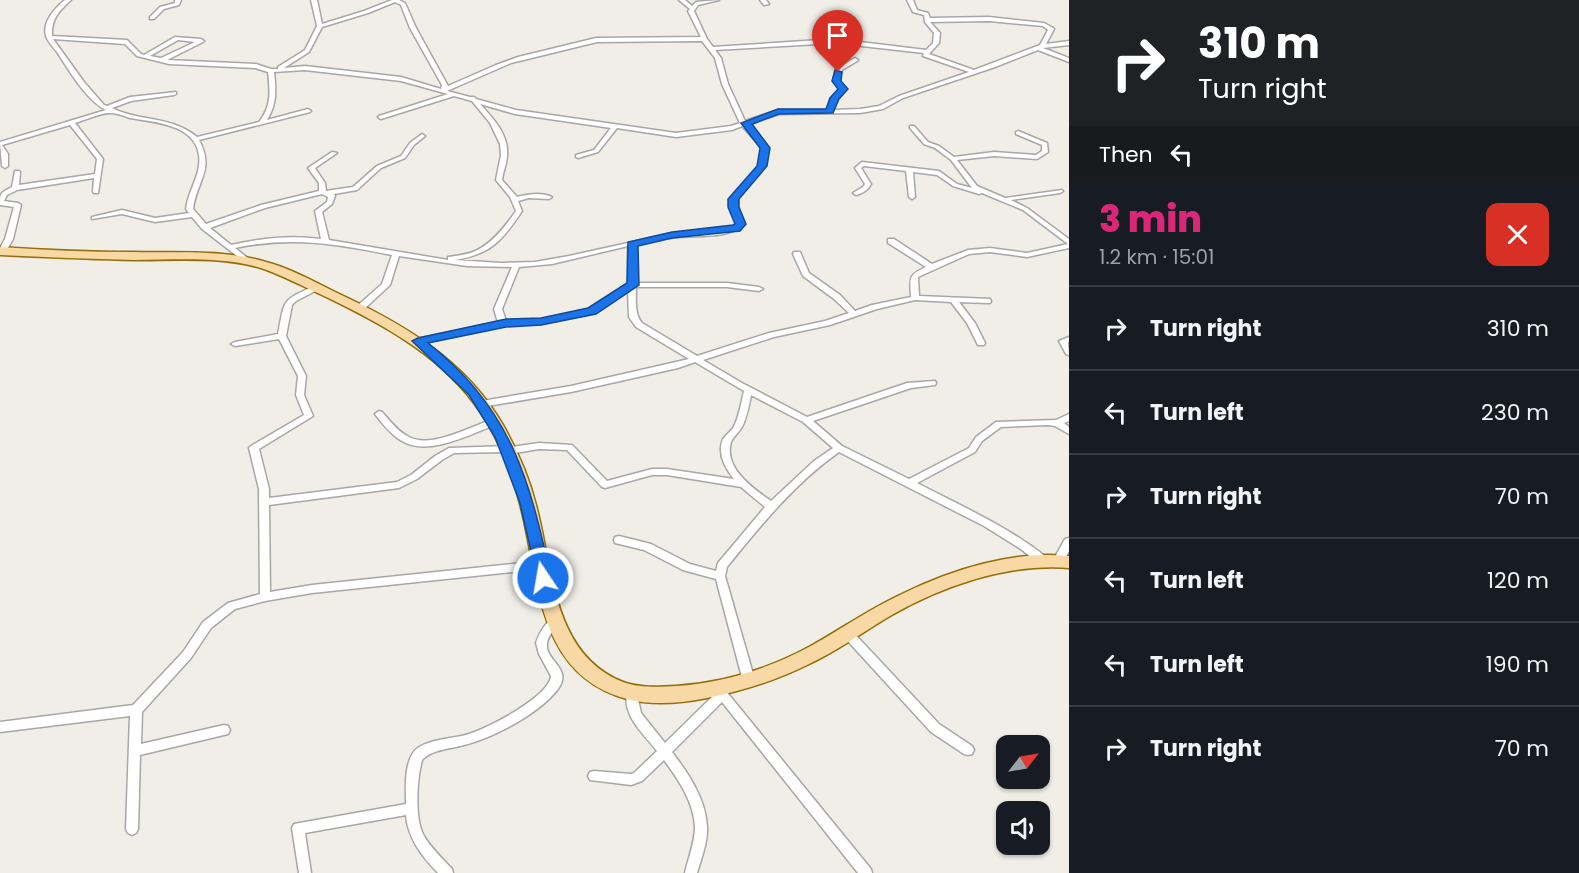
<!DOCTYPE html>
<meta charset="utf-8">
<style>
:root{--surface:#171b24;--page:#20242c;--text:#f1f3f6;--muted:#9ea1a6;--line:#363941;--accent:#db2777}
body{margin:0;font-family:Poppins,sans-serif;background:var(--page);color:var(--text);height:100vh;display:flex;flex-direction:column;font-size:22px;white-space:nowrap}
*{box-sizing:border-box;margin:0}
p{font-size:20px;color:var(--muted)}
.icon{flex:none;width:33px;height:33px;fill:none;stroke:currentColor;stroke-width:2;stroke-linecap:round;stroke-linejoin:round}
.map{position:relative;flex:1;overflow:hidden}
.drawer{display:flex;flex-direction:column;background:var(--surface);width:510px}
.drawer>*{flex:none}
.banner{background:#202124;color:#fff;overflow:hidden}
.needle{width:39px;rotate:59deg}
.tools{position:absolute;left:996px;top:735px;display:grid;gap:12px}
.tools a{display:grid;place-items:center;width:54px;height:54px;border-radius:12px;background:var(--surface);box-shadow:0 2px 4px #0004;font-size:30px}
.pin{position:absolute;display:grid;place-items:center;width:51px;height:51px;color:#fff;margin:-62px -26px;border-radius:50% 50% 50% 0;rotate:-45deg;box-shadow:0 0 6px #0007}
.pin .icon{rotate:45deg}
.me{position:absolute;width:66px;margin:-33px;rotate:348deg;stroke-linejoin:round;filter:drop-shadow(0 0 4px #0008)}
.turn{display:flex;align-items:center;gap:21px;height:126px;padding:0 30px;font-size:27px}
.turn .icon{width:78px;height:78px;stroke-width:2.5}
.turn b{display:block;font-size:42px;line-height:51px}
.then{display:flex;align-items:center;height:57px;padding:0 30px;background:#0003;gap:12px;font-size:22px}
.round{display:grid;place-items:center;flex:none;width:63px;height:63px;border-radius:12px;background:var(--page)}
.summary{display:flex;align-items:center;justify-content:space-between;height:102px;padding:0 30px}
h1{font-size:36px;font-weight:800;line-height:45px;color:var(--accent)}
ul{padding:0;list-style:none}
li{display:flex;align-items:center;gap:18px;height:84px;padding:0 30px;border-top:2px solid var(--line)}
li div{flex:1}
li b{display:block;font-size:22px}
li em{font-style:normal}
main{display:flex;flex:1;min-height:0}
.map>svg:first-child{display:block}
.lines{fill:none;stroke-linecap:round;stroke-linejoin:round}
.street-casing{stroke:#a7a7a7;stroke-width:3}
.primary-casing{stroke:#956e07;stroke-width:3}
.street{fill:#fff;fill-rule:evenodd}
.primary{fill:#f8d8a4;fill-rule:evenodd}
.route{fill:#1a73e8;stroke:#114b97;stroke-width:1.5}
</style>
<main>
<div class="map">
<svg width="1069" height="873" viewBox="0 0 1069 873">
<rect width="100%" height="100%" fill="#f0eee7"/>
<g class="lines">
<!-- street casing -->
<g class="street-casing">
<path id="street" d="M65,0H71C59,11 51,19 52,36L127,40L141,54L144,55L175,37L201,39L204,41L203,42L167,60L256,64L271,69H278V67L305,50L317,26L311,0H317L322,24L364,11L392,0H399L405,3L416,28L448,86L496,65L518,57L596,38L701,37L688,11L690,9L679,0H685L692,6L696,2L719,0L698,5L694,11L707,39L713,47L835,39L926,50L933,43L934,33L925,22L924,15L913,12L907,0H913L917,10L928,13L930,18L989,17L1044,23L1053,28L1054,29L1046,44L1069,41V45L1043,48L1069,58V62L1038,50L995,67L903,98L883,109L860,113L779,114L748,125L768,148L765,166L736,199L737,207L744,224C730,239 697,235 679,237C664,238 650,242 636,245V283H727L759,287L763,289L759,291L727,287H636C636,300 634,313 642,323L697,356L769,333L825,321L849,313L834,299L803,276L793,254L794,252H800L809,273L840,295L855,311L872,305L911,297C910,278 908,275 926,267L888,243V239H894L932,264L968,250L990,248L1027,253L1068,244L1023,210L982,193L979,194L953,186L937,175L913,172L915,197L912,199L909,197L906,171L864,166L861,168L871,184C868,190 863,193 856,195L853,193L863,187L865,184L855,168L862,162L939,171L957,184L972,188L951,160L935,148L924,144L910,128V126H914L928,142L939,146L954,157L994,152L1036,155L1042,151V145L1016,134V132L1018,131L1047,143L1048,152L1037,159L994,156L957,160L977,186L1005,198L1062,190L1063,191L1060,193L1011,200L1027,208L1069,239V248L1027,257L990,252L969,254L918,277L919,296L990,299L991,301L990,303H987L959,302L975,323L985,343L984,345H978L967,323L951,302L915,300L877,309L830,325L774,337L703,360L742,383L807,417L907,383L935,381L936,383L935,385L911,388L813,421L842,446L909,479L969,448L976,437L996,422L1056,420L1069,414V421L1064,423L1069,427V434L1055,426L1048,425L1001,427L982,441L975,452L917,483C961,506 1007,526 1046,557L1047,560L1046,563H1038L1021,549L984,526L839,452C795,483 761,525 727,567L725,576L755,681L753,684L749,686L745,684L743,681L716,579L683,570L644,550L615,543L614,540L615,537L619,536L651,544L690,564L716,571L718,563L765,507L741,487L667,475H652L605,488L602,487L567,450L539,449L509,454L505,452L454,453L442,460L417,479L399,488L269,505L270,592L312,585L541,561L545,562L546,565L545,568L541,569L312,593L265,601L235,609L211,628L191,658L142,712L141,744L224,725L228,726L230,730L228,734L140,755L138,829L136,833L132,835L128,833L126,829L130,716L0,732V722L133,705L183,652L203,622L228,603L260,594L259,489L249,448L251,446L304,415L296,395L298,376L279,339L235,346L231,344L235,342L278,334C285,299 281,301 314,286H317L321,288L296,301L292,305L286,336L306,376L304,395L313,416L259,449L269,489V498L397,482L411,475L435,456L449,448L508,446L512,447L539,443L572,445L607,481L652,469H667L734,479C725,468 717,453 723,439C726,435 730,432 733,428C739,418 741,403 744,391L695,362L678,368L571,392L482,407L479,406L478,404L482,401L571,386L689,359L636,327L629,317L628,291L595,313L541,324L506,325L419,343L415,341L416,339L500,322L497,319L494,309L512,267L467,266L399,256L390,285L362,311H359L355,309L356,307L382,284L392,255C337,244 291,236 235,248L249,259L250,261L246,263L202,229L192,217L155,222L122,214L92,219V217L122,210L155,218L189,213L186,209C188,191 202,173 199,155C195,124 153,122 130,118C124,116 117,113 111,113C102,112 85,120 75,123L103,159L98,193H94L93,192L94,178L17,190L7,195L4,201L18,203L21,205L13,239L5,253H0V248L5,239L14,207L0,205C0,192 1,193 12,187L15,171H19L20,172L19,185L95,174L97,159L70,125L2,145L8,154V166L5,168L2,166L0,142L106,110C86,100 69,70 57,52C54,48 48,42 46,36C42,22 55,8 65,0ZM395,2L401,5L410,28L442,85L441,89L401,77L305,66L284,68L309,52L322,27L368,13ZM989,21L1043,26L1048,30L1040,45L974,70L929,54L939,43L940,33L930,22ZM53,39L125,44L137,56L169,64L255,68L268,72C270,91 272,106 259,122L197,137C170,115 139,122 112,108L131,101L174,95L176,94V92L130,97L107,106L104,105L84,82ZM178,40L195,42L161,58L150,56ZM702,41L715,58L722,84L740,123L731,126L676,133L516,110L476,99L474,97H470L447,91L511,63L597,42ZM835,43L924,53L923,56L969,72L899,96L879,106L860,109L833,110L837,99L846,89L839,81L842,70L857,61L858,60L855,58L836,69L833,81L840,89L831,98L827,110H778L745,121L728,84L721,58L715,50ZM305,70L401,81L448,94L379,116L378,117L381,119L454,96L472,101L490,123L500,144L501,155L496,180L510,197L516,211C505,227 491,245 473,252C465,255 456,256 448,257V260L329,240L322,212L332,204L335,196L334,194L357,190L381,168L405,158L414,145L425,136L422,134L410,143L401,156L377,166L353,187L326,191L325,183L315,168L337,153L332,152L308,168L319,183V191L261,205L206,224L193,209C197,180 215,170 199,140L310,112L311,111L308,109L267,120C277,104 276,90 274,72ZM480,104L515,114L611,128L594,150L576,155V157L578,158L598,152L617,128L676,137L732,130L742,126L762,148L759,166L730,199L731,207L736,224L733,226L727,229L669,234L569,256L535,262L501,263L455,260C491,254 502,241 522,211L518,201L529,198L549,199L552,197C542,192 528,194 517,197L502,180C503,171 507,164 507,155C509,135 493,118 480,104ZM322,194L328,197L327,202L315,211L321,239C289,235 262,238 231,245L210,228L265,208ZM628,246V285L589,309L541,320L508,321L505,318L502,309L519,267L552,264ZM751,395L803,422L833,448L814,461L771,501C754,489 723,468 731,442C733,437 739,432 742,427C747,417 749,406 751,395Z
M175,0H181L179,5L164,9L154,19H150V17L160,7L175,3Z
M760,0H766L769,4L764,5Z
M1069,337V342H1068L1069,355L1066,354L1059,341Z
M379,411L382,412C390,421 398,432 409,437C432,449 471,426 494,419L498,422L497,424C471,434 428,457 402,441C391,435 382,423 375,414Z
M1069,538V551L1063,563H1055L1054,560L1055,557L1065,539Z
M556,617L560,618L561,621C557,628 547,635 547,644C545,661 573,668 558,689C540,713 493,738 464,745C450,749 433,749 422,760C417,778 414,819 424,836C431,848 442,858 452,869L453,873H438C422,856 408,839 406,815L305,833L311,873H299L292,828L294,824L406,804C406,789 404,767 413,753C422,739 454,739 469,734C488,728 549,697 551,676L539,654L536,643C539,633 546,621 556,617Z
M848,630L852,631L939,724L972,746L974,750L972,754L968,755L964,754L931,732L844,637L843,634L844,631Z
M717,683L721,685L871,869L872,873H858L722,702L672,752C688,773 706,799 707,827C708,842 701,859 697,873H685C688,859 695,842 695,827C694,802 678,779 664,760L642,781L631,785L590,780L588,776L590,772L594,771L631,774L634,773L657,751C644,734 620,714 628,690L632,688L636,690L641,713L665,743L715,694L711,688L713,685Z"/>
</g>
<!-- primary casing -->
<g class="primary-casing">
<path id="primary" d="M0,247C44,250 89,252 133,252C178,253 223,249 266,262C289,268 311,280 333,291C400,322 465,359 503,425C517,450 529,477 536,505C553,568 552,654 623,682C639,688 659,687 676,686C722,683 768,669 809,647C840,630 869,609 902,594C951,570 1013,550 1069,556V568C1008,563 942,586 890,616C863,632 837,651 809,664C777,680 742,691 707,698C682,703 653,706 627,699C534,674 540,575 519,500C510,467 495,431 474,403C436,352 378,322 322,295C302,286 282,275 261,268C220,256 176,260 134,260C89,259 45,257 0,255Z"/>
</g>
<!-- street -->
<use href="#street" class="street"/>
<!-- primary -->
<use href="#primary" class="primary"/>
</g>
<!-- route -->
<path class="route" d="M835,70L842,72L841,81L848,89L839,99L833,113L779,114L752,124L770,148L767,166L739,199V207L746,224L740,231L672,238L638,246L639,285L596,314L541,325L506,327L428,343C511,408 530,480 551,578L549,582H538L520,503L495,437L469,395L412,341L418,338L506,319L541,318L588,308L627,283L628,242L672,232L733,225L735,224L728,207V199L757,166L760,148L741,123L778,109H826L830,98L838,89L832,81Z"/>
</svg>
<div class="tools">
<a><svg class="needle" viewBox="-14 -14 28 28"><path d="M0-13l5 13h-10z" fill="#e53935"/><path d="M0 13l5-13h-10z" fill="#9ea1a6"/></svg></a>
<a><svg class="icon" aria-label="sound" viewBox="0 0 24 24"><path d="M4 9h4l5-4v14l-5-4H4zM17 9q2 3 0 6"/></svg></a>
</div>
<div class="pin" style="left:838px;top:72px;background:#d93025"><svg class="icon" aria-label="arrive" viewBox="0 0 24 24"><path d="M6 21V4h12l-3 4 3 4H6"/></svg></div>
<svg class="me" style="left:543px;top:578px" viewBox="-20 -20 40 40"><circle r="17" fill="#1a73e8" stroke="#fff" stroke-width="3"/><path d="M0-11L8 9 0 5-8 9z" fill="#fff"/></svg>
</div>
<section class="drawer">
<div class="banner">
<div class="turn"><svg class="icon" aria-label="right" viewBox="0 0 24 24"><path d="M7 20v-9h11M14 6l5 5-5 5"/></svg><div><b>310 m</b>Turn right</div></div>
<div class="then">Then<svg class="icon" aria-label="left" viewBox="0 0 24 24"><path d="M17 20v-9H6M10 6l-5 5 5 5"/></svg></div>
</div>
<div class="summary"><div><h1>3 min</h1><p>1.2 km · 15:01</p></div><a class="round" style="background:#d93025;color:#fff"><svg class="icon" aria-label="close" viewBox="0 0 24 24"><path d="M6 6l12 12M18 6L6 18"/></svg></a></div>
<ul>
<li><svg class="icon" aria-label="right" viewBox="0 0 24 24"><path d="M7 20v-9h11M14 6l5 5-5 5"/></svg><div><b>Turn right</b></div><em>310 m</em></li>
<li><svg class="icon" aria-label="left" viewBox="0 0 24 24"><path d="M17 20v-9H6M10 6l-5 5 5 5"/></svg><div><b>Turn left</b></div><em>230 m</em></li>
<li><svg class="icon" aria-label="right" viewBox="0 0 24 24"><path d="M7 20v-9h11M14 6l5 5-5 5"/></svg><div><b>Turn right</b></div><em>70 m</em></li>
<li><svg class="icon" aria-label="left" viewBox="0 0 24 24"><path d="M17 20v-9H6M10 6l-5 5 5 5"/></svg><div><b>Turn left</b></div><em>120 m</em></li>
<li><svg class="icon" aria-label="left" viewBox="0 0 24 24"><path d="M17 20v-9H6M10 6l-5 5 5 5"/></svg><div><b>Turn left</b></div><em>190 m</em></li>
<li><svg class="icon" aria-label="right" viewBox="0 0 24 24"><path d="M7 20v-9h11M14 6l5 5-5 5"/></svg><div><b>Turn right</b></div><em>70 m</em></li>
</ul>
</section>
</main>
